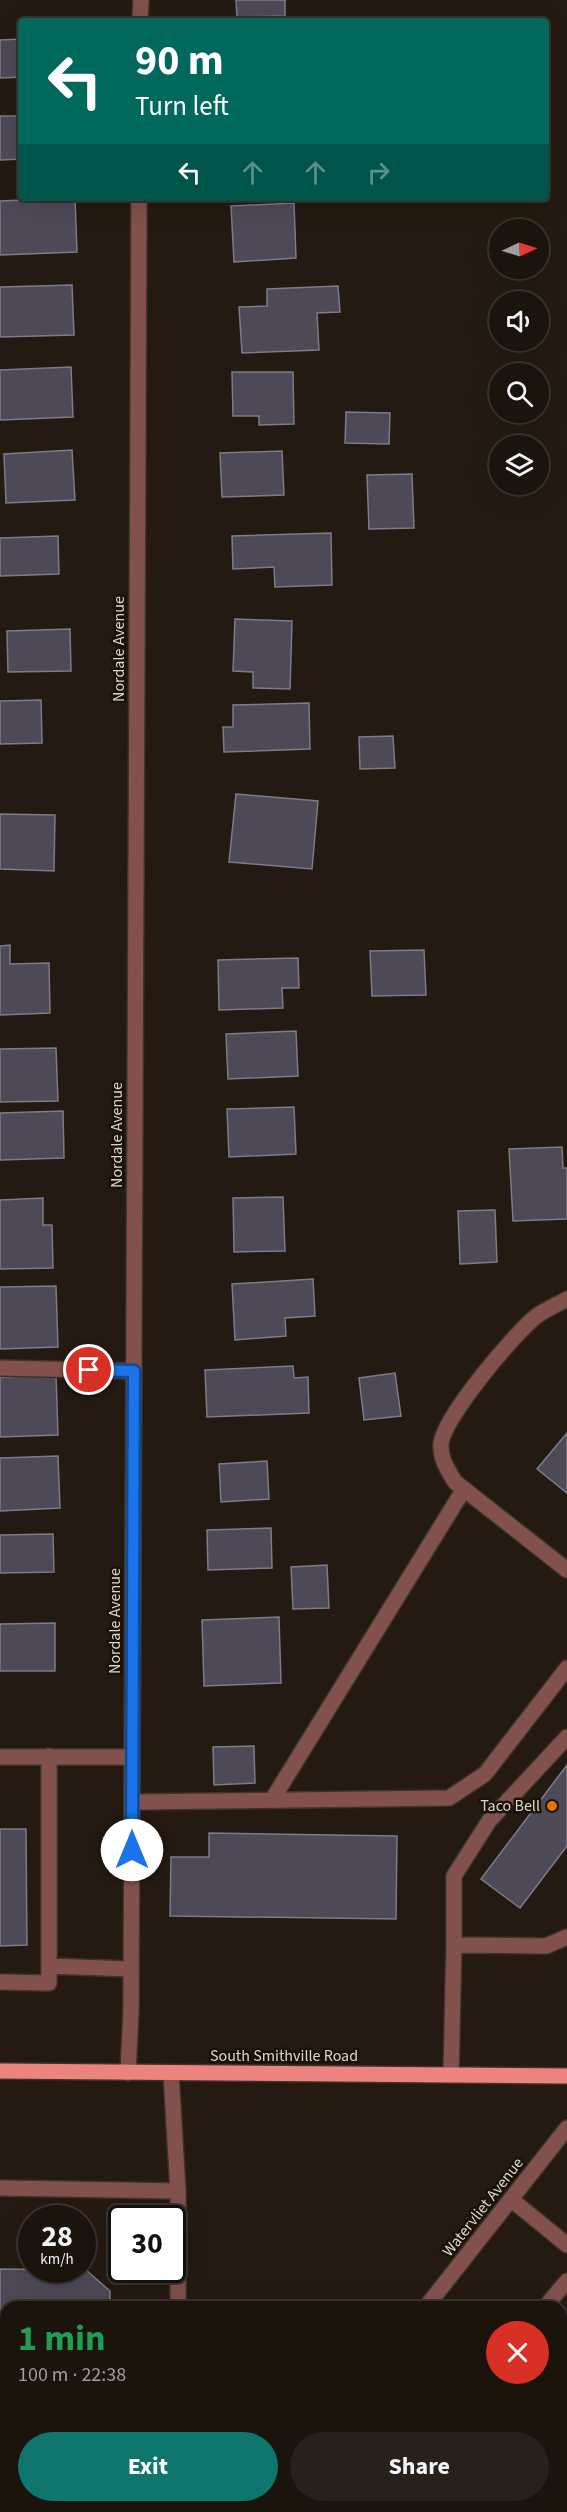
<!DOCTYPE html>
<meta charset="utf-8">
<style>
:root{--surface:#1b140d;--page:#28211b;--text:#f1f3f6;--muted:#a09e9d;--line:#39332e;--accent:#0f766e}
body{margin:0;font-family:"Source Sans 3",sans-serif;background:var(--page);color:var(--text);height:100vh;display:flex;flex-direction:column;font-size:22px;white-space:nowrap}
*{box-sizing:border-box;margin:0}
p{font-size:20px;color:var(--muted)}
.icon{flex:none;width:33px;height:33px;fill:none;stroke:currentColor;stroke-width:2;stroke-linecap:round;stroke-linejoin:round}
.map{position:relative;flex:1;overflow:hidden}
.side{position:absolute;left:0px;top:2301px;width:567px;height:212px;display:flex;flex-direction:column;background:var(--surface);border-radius:18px 18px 0 0;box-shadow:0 6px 24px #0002,0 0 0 2px var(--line)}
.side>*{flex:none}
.banner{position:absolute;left:18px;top:18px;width:531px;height:183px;border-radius:6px;box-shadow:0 6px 24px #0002,0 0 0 2px var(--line);background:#00695c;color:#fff;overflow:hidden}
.needle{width:39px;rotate:86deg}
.fabs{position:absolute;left:489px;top:219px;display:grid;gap:12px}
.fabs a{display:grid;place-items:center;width:60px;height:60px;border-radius:50%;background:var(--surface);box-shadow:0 6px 24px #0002,0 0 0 2px var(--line);font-size:30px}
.speed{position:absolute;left:18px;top:2205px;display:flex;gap:12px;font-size:30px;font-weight:700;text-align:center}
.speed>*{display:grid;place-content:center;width:78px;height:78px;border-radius:50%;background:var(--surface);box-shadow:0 6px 24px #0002,0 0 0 2px var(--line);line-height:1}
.speed small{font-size:15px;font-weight:400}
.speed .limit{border:3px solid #111;border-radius:9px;background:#fff;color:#111}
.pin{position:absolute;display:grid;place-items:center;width:51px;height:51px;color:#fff;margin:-26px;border:3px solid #fff;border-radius:50%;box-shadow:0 2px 6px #0007}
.me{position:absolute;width:66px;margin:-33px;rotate:0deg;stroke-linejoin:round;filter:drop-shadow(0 0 4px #0008)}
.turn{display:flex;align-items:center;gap:21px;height:126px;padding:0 18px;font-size:27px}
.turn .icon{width:78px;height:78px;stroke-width:2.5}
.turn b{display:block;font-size:42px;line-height:51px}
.lanes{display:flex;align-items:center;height:57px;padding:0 18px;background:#0003;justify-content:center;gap:30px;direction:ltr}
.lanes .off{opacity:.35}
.round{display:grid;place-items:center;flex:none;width:63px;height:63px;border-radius:32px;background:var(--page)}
.headline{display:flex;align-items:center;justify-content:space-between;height:102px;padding:0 18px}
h1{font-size:36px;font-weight:700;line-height:45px;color:#1e9e55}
.cta{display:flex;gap:12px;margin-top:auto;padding:12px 18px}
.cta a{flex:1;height:69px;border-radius:36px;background:var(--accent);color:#fff;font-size:24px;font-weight:700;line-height:69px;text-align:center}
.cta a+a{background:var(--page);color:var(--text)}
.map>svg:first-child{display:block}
.building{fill:#4e4957;stroke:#7f7a88;stroke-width:1.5}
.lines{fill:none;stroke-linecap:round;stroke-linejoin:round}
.minor-casing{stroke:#3e342c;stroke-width:18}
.major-casing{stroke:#3e342c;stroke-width:18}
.minor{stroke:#83514d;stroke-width:15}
.major{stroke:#ed837d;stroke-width:15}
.route-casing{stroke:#114b97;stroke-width:15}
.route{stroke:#1a73e8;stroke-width:10}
.food-dot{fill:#e8710a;stroke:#1a1108;stroke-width:2}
.labels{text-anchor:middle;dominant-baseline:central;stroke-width:5;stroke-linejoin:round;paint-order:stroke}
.street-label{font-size:16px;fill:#ddd6d0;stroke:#1a1108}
.poi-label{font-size:16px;fill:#ddd6d0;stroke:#1a1108;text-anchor:end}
</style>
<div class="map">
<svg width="567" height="2512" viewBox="0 0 567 2512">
<rect width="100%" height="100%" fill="#241a11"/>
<!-- building -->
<path class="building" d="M236,0H285V16L237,17Z
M21,39V77L0,78V40Z
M0,116H21V159L0,160Z
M75,198L77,252L0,255V201Z
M294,203L296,258L234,262L231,206Z
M72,285L74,335L0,337V287Z
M338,286L340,312L317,313L319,350L242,353L239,307L267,306V289Z
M71,367L73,417L0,420V370Z
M232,372H293L294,424L259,425V416H233Z
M346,412L390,413L389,444L345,443Z
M72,450L75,500L6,503L4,454Z
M282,451L284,495L222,497L220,453Z
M412,474L414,528L369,529L367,475Z
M331,533L332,585L275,587L274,567L233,569L232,536Z
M58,536L59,574L0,576V538Z
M235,619L292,621L290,689L253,688V672L233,671Z
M70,629L71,671L8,672L7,631Z
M41,700L42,743L0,744V701Z
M309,703L310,749L224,752L223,727H233V705Z
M393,736L395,768L360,769L359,737Z
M236,794L318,801L312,869L229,862Z
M0,814L55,815L54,871L0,869Z
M10,945V964L49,963L50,1013L0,1015V946Z
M424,950L426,995L372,996L370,951Z
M298,958L299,988H282L283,1008L219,1010L218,960Z
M296,1031L298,1076L228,1079L226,1034Z
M56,1048L58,1101L0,1102V1049Z
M294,1107L296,1154L229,1157L227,1109Z
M63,1111L64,1158L0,1160V1113Z
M562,1147L563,1168H567V1219L513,1221L509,1149Z
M283,1197L285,1251L234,1252L233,1198Z
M43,1198V1225H52L53,1268L0,1269V1200Z
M495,1210L497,1262L460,1264L458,1211Z
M313,1279L315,1316L285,1318L286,1336L235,1340L232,1284Z
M56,1286L58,1347L0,1349V1287Z
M293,1366L294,1378L308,1377L309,1413L207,1417L205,1370Z
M395,1373L401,1416L364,1420L359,1378Z
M56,1375L58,1435L0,1437V1377Z
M567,1433V1493L537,1469Z
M58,1456L60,1508L0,1511V1458Z
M267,1461L269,1499L221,1502L219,1464Z
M271,1528L272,1568L208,1570L207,1530Z
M53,1534L54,1572L0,1573V1535Z
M327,1565L329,1608L293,1609L291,1567Z
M279,1617L281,1683L204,1686L202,1620Z
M55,1623V1671H0V1624Z
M254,1746L255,1783L214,1785L213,1747Z
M567,1765V1846L520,1908L481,1879Z
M0,1829H26L27,1945L0,1946Z
M209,1833L397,1836L396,1919L170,1916L171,1857H209Z
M0,2269L86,2270L110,2291V2307H6V2498H0Z
M567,2391V2459L561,2454V2398Z
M561,2458L567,2463V2507L563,2512H526L519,2506H561Z
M346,2506H409L404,2512H342Z"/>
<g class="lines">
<!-- minor casing -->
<g class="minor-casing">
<path id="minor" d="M140,21L141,0
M567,1299C558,1304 547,1309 538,1315C516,1331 443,1418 441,1444C440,1459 448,1470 455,1482L567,1570
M0,1368L134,1371
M0,1757H132
M272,1800L464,1489
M132,1802L449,1798L485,1774L567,1668
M454,1945V1876L489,1821L567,1737
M49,1966L131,1969
M0,1982L49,1983V1756
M128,2073L131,2011L139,198
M171,2073L178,2191
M451,2075L454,1945L546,1946L567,1937
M0,2188L178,2191V2307
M512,2200L567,2245
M426,2307L567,2128
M545,2307L567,2281
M487,2506L494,2512
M139,2512L142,2506
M263,2512L267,2506"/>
</g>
<!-- major casing -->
<g class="major-casing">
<path id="major" d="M0,2071L567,2076"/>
</g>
<!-- minor -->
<use href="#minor" class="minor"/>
<!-- major -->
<use href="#major" class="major"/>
</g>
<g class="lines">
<!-- route casing -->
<g class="route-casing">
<path id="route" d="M89,1370L134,1371L132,1850"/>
</g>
<!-- route -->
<use href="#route" class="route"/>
</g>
<!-- markers -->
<circle class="food-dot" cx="552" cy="1806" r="6"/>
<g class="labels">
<!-- street labels -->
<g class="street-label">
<text transform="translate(119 649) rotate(-90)">Nordale Avenue</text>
<text transform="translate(117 1135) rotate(-90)">Nordale Avenue</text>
<text transform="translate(115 1621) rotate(-90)">Nordale Avenue</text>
<text x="284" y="2056">South Smithville Road</text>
<text transform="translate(483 2207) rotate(-52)">Watervliet Avenue</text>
</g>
<!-- poi labels -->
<g class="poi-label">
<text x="540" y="1806">Taco Bell</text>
</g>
</g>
</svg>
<div class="fabs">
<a><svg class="needle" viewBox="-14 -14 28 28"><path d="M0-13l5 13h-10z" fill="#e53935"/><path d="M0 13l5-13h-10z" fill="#a09e9d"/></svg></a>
<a><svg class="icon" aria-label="sound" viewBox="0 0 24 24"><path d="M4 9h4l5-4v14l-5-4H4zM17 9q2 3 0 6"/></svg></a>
<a><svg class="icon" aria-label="search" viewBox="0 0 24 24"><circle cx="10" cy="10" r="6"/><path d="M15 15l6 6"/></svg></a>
<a><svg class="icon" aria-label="layers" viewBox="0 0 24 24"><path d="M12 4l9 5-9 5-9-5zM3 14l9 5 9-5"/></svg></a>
</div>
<div class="speed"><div>28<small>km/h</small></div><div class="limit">30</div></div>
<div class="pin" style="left:89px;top:1370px;background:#d93025"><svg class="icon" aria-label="arrive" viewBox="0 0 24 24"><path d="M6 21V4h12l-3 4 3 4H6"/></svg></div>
<svg class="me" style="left:132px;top:1850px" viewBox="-20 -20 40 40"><circle r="19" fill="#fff"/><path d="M0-13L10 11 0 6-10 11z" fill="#1a73e8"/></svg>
<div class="banner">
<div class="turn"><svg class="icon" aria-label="left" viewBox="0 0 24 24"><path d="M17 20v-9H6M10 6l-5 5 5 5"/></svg><div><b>90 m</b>Turn left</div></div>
<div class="lanes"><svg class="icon" aria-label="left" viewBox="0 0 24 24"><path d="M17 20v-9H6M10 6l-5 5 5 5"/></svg><svg class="icon off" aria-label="ahead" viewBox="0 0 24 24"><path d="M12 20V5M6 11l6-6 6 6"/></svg><svg class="icon off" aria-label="ahead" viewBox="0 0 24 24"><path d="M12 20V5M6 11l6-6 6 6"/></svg><svg class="icon off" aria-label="right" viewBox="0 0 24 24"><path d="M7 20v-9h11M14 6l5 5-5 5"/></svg></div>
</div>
<section class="side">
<div class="headline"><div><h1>1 min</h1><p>100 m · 22:38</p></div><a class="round" style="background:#d93025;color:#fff"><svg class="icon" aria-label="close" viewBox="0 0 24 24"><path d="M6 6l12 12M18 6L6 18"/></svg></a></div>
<div class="cta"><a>Exit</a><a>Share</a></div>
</section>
</div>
